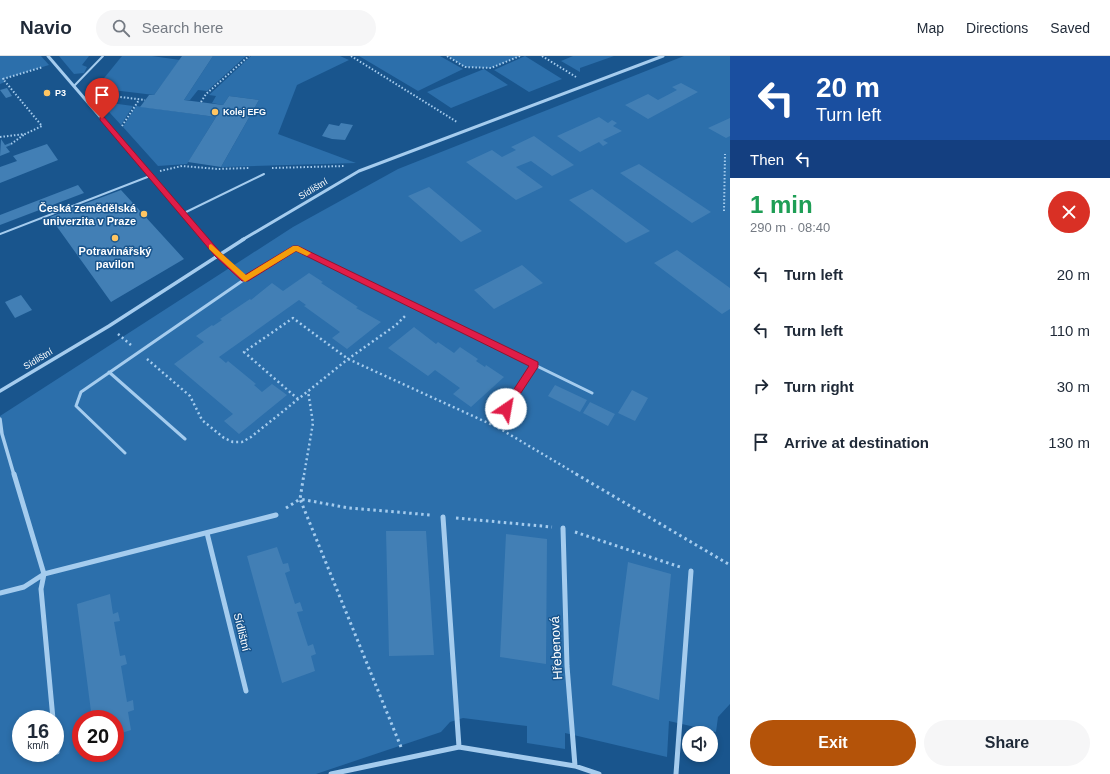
<!DOCTYPE html>
<meta charset="utf-8">
<style>
:root{--surface:#fff;--page:#f6f6f7;--text:#1f2937;--muted:#747a83;--line:#e0e1e3;--accent:#b45309}
body{margin:0;font-family:Helvetica,sans-serif;background:var(--page);color:var(--text);height:100vh;display:flex;flex-direction:column;font-size:15px;white-space:nowrap}
*{box-sizing:border-box;margin:0}
p{font-size:13px;color:var(--muted)}
.icon{flex:none;width:22px;height:22px;fill:none;stroke:currentColor;stroke-width:2;stroke-linecap:round;stroke-linejoin:round}
.map{position:relative;flex:1;overflow:hidden}
.side{display:flex;flex-direction:column;background:var(--surface);width:380px}
.side>*{flex:none}
.hud{background:#1a4fa0;color:#fff;overflow:hidden}
.tools{position:absolute;left:682px;top:670px;display:grid;gap:8px}
.tools a{display:grid;place-items:center;width:36px;height:36px;border-radius:50%;background:var(--surface);box-shadow:0 2px 6px #0003;font-size:20px}
.speed{position:absolute;left:12px;top:654px;display:flex;gap:8px;font-size:20px;font-weight:700;text-align:center}
.speed>*{display:grid;place-content:center;width:52px;height:52px;border-radius:50%;background:var(--surface);box-shadow:0 2px 6px #0003;line-height:1}
.speed small{font-size:10px;font-weight:400}
.speed .limit{border:6px solid #d22;background:#fff;color:#111}
.pin{position:absolute;display:grid;place-items:center;width:34px;height:34px;color:#fff;margin:-41px -17px;border-radius:50% 50% 50% 0;rotate:-45deg;box-shadow:0 0 4px #0007}
.pin .icon{rotate:45deg}
.me{position:absolute;width:44px;margin:-22px;rotate:33deg;stroke-linejoin:round;filter:drop-shadow(0 0 3px #0008)}
.turn{display:flex;align-items:center;gap:14px;height:84px;padding:0 20px;font-size:18px}
.turn .icon{width:52px;height:52px;stroke-width:2.5}
.turn b{display:block;font-size:28px;line-height:34px}
.then{display:flex;align-items:center;height:38px;padding:0 20px;background:#0003;gap:8px;font-size:15px}
.round{display:grid;place-items:center;flex:none;width:42px;height:42px;border-radius:21px;background:var(--page)}
.summary{display:flex;align-items:center;justify-content:space-between;height:68px;padding:0 20px}
h1{font-size:24px;font-weight:600;line-height:30px;color:#1e9e55}
.action{display:flex;gap:8px;margin-top:auto;padding:8px 20px}
.action a{flex:1;height:46px;border-radius:24px;background:var(--accent);color:#fff;font-size:16px;font-weight:600;line-height:46px;text-align:center}
.action a+a{background:var(--page);color:var(--text)}
ul{padding:0;list-style:none}
li{display:flex;align-items:center;gap:12px;height:56px;padding:0 20px}
li div{flex:1}
li b{display:block;font-size:15px}
li em{font-style:normal}
header{display:flex;align-items:center;gap:24px;box-sizing:border-box;height:56px;padding:0 20px;background:var(--surface);border-bottom:1px solid var(--line)}
header strong{font-size:19px}
nav{display:flex;gap:22px;margin-inline-start:auto;font-size:14px}
.search{width:280px;height:36px;background:var(--page);display:flex;align-items:center;gap:10px;box-sizing:border-box;padding:0 14px;border-radius:22px;color:var(--muted);font-size:15px}
main{display:flex;flex:1;min-height:0}
.map>svg:first-child{display:block}
.green{fill:#2c6fab;fill-rule:evenodd}
.building{fill:#427fb5}
.lines{fill:none;stroke-linecap:round;stroke-linejoin:round}
.path-far2{stroke:#a5ccee;stroke-width:2;stroke-dasharray:1.5 2;stroke-linecap:butt}
.path-far1{stroke:#a5ccee;stroke-width:2.5;stroke-dasharray:2 3;stroke-linecap:butt}
.path{stroke:#a5ccee;stroke-width:3;stroke-dasharray:2.5 3.5;stroke-linecap:butt}
.service-far1{stroke:#a5ccee;stroke-width:2}
.service{stroke:#a5ccee;stroke-width:3}
.minor-far2{stroke:#a5ccee;stroke-width:3}
.minor-far1{stroke:#a5ccee;stroke-width:3.5}
.minor{stroke:#a5ccee;stroke-width:5}
.route{fill:#e11d48;stroke:#92132f}
.slow{fill:#f59e0b}
.poi-dot{fill:#ffc562;stroke:#19558d;stroke-width:1.5}
.labels{text-anchor:middle;dominant-baseline:central;stroke-width:3;stroke-linejoin:round;paint-order:stroke}
.far-poi-label{font-size:9px;font-weight:bold;fill:#fff;stroke:#19558d;text-anchor:start}
.far-street-label{font-size:9px;fill:#fff;stroke:#19558d}
.poi-label{font-size:11px;font-weight:bold;fill:#fff;stroke:#19558d;text-anchor:end}
.street-label{font-size:11px;fill:#fff;stroke:#19558d}
.near-street-label{font-size:13px;fill:#fff;stroke:#19558d}
</style>
<header>
<strong>Navio</strong>
<div class="search"><svg class="icon" aria-label="search" viewBox="0 0 24 24"><circle cx="10" cy="10" r="6"/><path d="M15 15l6 6"/></svg>Search here</div>
<nav><a>Map</a><a>Directions</a><a>Saved</a></nav>
</header>
<main>
<div class="map">
<svg width="730" height="718" viewBox="0 0 730 718">
<rect width="100%" height="100%" fill="#19558d"/>
<!-- green -->
<path class="green" d="M0,0H41L49,9L3,23L5,26L0,28Z
M59,0H89L82,9L87,11L84,17L74,18Z
M122,0H152L180,4L154,39L96,32Z
M213,0H246L207,35L198,34L190,44H184Z
M251,0H340L349,4L297,29L278,78L356,107L221,111L259,44L229,40L223,49L212,47L216,40L209,39Z
M359,0H440L463,13L418,35Z
M447,0H520L491,12L465,11Z
M525,0L562,23L529,36L494,14Z
M573,0H614L580,12V16L561,5Z
M684,0H730V648L718,661L716,676L669,665L667,701L565,677V693L527,687V670L463,662L450,666L441,676L316,718H0V360L293,171L398,113ZM21,663H55V697H21ZM81,663H115V697H81Z
M484,13L508,29L451,52L427,36Z
M100,46H103L133,50L121,69Z
M136,50L216,61L187,108L158,110L123,71Z"/>
<!-- building -->
<path class="building" d="M182,0H213L184,44L223,49L229,40L259,44L221,111L188,106L216,61L140,51L149,39H154Z
M681,27L698,36L648,63L625,49L648,38L658,44L677,34L672,31Z
M7,32L12,40L6,42L0,34Z
M599,61L608,67L612,64L617,67L613,70L622,75L603,84L608,87L603,90L599,86L580,96L557,80Z
M730,62V80L726,82L708,72Z
M341,67L353,69L345,84L332,83L322,80L329,68L339,70Z
M534,80L574,109L552,120L531,105L516,111L543,131L516,144L466,106L492,94L502,101L516,94L511,91Z
M1,83L5,89L10,87L11,89L6,91L10,96L0,100Z
M47,88L58,104L0,127V111L17,105L13,100Z
M639,108L711,156L692,167L620,117Z
M78,129L84,137L0,169V159Z
M429,131L482,175L461,186L408,140Z
M592,133L650,175L626,187L569,144Z
M121,134L184,203L111,246L50,161Z
M677,194L730,232V253L722,258L654,207Z
M522,209L543,227L494,253L474,234Z
M309,217L323,226L321,227L358,251L356,252L381,266L347,293L332,282L340,276L304,250L306,249L299,244L219,301L226,307L228,305L256,328L254,329L262,336L272,328L287,339L239,378L224,365L233,358L174,308L204,286L196,280L212,269L213,270L222,264L220,263L250,243L251,244L272,227L283,235Z
M21,239L32,254L15,262L5,246Z
M414,271L436,288L438,286L454,297L460,291L478,303L476,305L485,311L486,309L504,321L471,351L453,338L460,332L435,314L428,320L388,292Z
M555,329L587,344L580,356L548,340Z
M632,334L648,342L635,365L618,357Z
M590,346L615,358L608,370L583,357Z
M386,475H426L434,599L389,600Z
M506,478L547,483L546,608L500,601Z
M277,491L283,508L288,507L290,515L285,517L295,548L300,546L303,555L297,556L308,590L313,588L316,598L311,600L315,615L282,627L247,500Z
M628,506L671,518L659,644L612,629Z
M110,538L113,558L118,556L120,565L114,566L120,600L125,599L127,608L121,610L127,646L133,644L134,654L128,656L131,674L115,679V663H92L77,548Z"/>
<g class="lines">
<!-- path-far2 -->
<path class="path-far2" d="M351,0L457,66
M447,0L465,11L491,12L520,0
M542,0L576,21
M96,38L145,44
M201,46L206,38L249,0
M122,70L139,44
M0,81L25,78L42,70L3,23L43,11
M11,88L25,78
M272,112L345,110
M160,115L182,110L218,113L249,112
M724,155L725,98"/>
<!-- path-far1 -->
<path class="path-far1" d="M118,278L131,289
M147,303L190,340L202,364L224,382L233,386H242L251,381L348,303L396,269L406,259
M298,343L244,296L293,262L348,303L497,371L578,419
M304,419L313,367L308,335"/>
<!-- path -->
<path class="path" d="M576,418L730,509
M286,452L300,443L304,418
M456,462L552,471
M575,476L680,511
M401,691L300,443L349,452L431,459"/>
<!-- service-far1 -->
<path class="service-far1" d="M74,30L103,0
M182,158L264,118
M0,178L150,120"/>
<!-- service -->
<path class="service" d="M218,199L245,223
M109,316L185,383
M506,353L535,309
M125,397L76,350L81,336L245,223L296,192L592,337"/>
<!-- minor-far2 -->
<path class="minor-far2" d="M48,0L206,184
M242,184L359,115L663,0"/>
<!-- minor-far1 -->
<path class="minor-far1" d="M205,183L218,199
M0,335L109,270L244,183
M0,363L2,378L14,419"/>
<!-- minor -->
<path class="minor" d="M14,418L44,518L276,459
M443,461L459,691
M563,472L567,610L575,710
M207,477L246,635
M44,518L41,533L53,663
M0,537L24,531L44,518
M55,680L57,696
M331,718L459,691L575,710L599,718
M676,718L691,515"/>
</g>
<!-- route -->
<path class="route" d="M100,61H104L221,197L245,219L293,190H298L538,306V311L509,355L506,356L501,353L529,310L296,195L248,225H242L215,200L100,64Z"/>
<!-- slow -->
<path class="slow" d="M211,188L246,219L293,190H298L311,197L307,200L296,195L245,226L209,193V189Z"/>
<!-- markers -->
<g class="poi-dot">
<circle cx="47" cy="37" r="4"/>
<circle cx="215" cy="56" r="4"/>
<circle cx="144" cy="158" r="4"/>
<circle cx="115" cy="182" r="4"/>
</g>
<g class="labels">
<!-- far-poi labels -->
<g class="far-poi-label">
<text x="55" y="37">P3</text>
<text x="223" y="56">Kolej EFG</text>
</g>
<!-- far-street labels -->
<g class="far-street-label">
<text transform="translate(313 133) rotate(-31)">Sídlištní</text>
<text transform="translate(38 303) rotate(-31)">Sídlištní</text>
</g>
<!-- poi labels -->
<g class="poi-label">
<text x="136" y="152">Česká zemědělská<tspan x="136" dy="13">univerzita v Praze</tspan></text>
<text x="115" y="195" text-anchor="middle">Potravinářský<tspan x="115" dy="13">pavilon</tspan></text>
</g>
<!-- street labels -->
<g class="street-label">
<text transform="translate(242 576) rotate(76)">Sídlištní</text>
</g>
<!-- near-street labels -->
<g class="near-street-label">
<text transform="translate(556 592) rotate(-93)">Hřebenová</text>
</g>
</g>
</svg>
<div class="tools">
<a><svg class="icon" aria-label="sound" viewBox="0 0 24 24"><path d="M4 9h4l5-4v14l-5-4H4zM17 9q2 3 0 6"/></svg></a>
</div>
<div class="speed"><div>16<small>km/h</small></div><div class="limit">20</div></div>
<div class="pin" style="left:102px;top:63px;background:#d93025"><svg class="icon" aria-label="arrive" viewBox="0 0 24 24"><path d="M6 21V4h12l-3 4 3 4H6"/></svg></div>
<svg class="me" style="left:506px;top:353px" viewBox="-20 -20 40 40"><circle r="19" fill="#fff"/><path d="M0-13L10 11 0 6-10 11z" fill="#e11d48"/></svg>
</div>
<section class="side">
<div class="hud">
<div class="turn"><svg class="icon" aria-label="left" viewBox="0 0 24 24"><path d="M17 20v-9H6M10 6l-5 5 5 5"/></svg><div><b>20 m</b>Turn left</div></div>
<div class="then">Then<svg class="icon" aria-label="left" viewBox="0 0 24 24"><path d="M17 20v-9H6M10 6l-5 5 5 5"/></svg></div>
</div>
<div class="summary"><div><h1>1 min</h1><p>290 m · 08:40</p></div><a class="round" style="background:#d93025;color:#fff"><svg class="icon" aria-label="close" viewBox="0 0 24 24"><path d="M6 6l12 12M18 6L6 18"/></svg></a></div>
<ul>
<li><svg class="icon" aria-label="left" viewBox="0 0 24 24"><path d="M17 20v-9H6M10 6l-5 5 5 5"/></svg><div><b>Turn left</b></div><em>20 m</em></li>
<li><svg class="icon" aria-label="left" viewBox="0 0 24 24"><path d="M17 20v-9H6M10 6l-5 5 5 5"/></svg><div><b>Turn left</b></div><em>110 m</em></li>
<li><svg class="icon" aria-label="right" viewBox="0 0 24 24"><path d="M7 20v-9h11M14 6l5 5-5 5"/></svg><div><b>Turn right</b></div><em>30 m</em></li>
<li><svg class="icon" aria-label="arrive" viewBox="0 0 24 24"><path d="M6 21V4h12l-3 4 3 4H6"/></svg><div><b>Arrive at destination</b></div><em>130 m</em></li>
</ul>
<div class="action"><a>Exit</a><a>Share</a></div>
</section>
</main>
